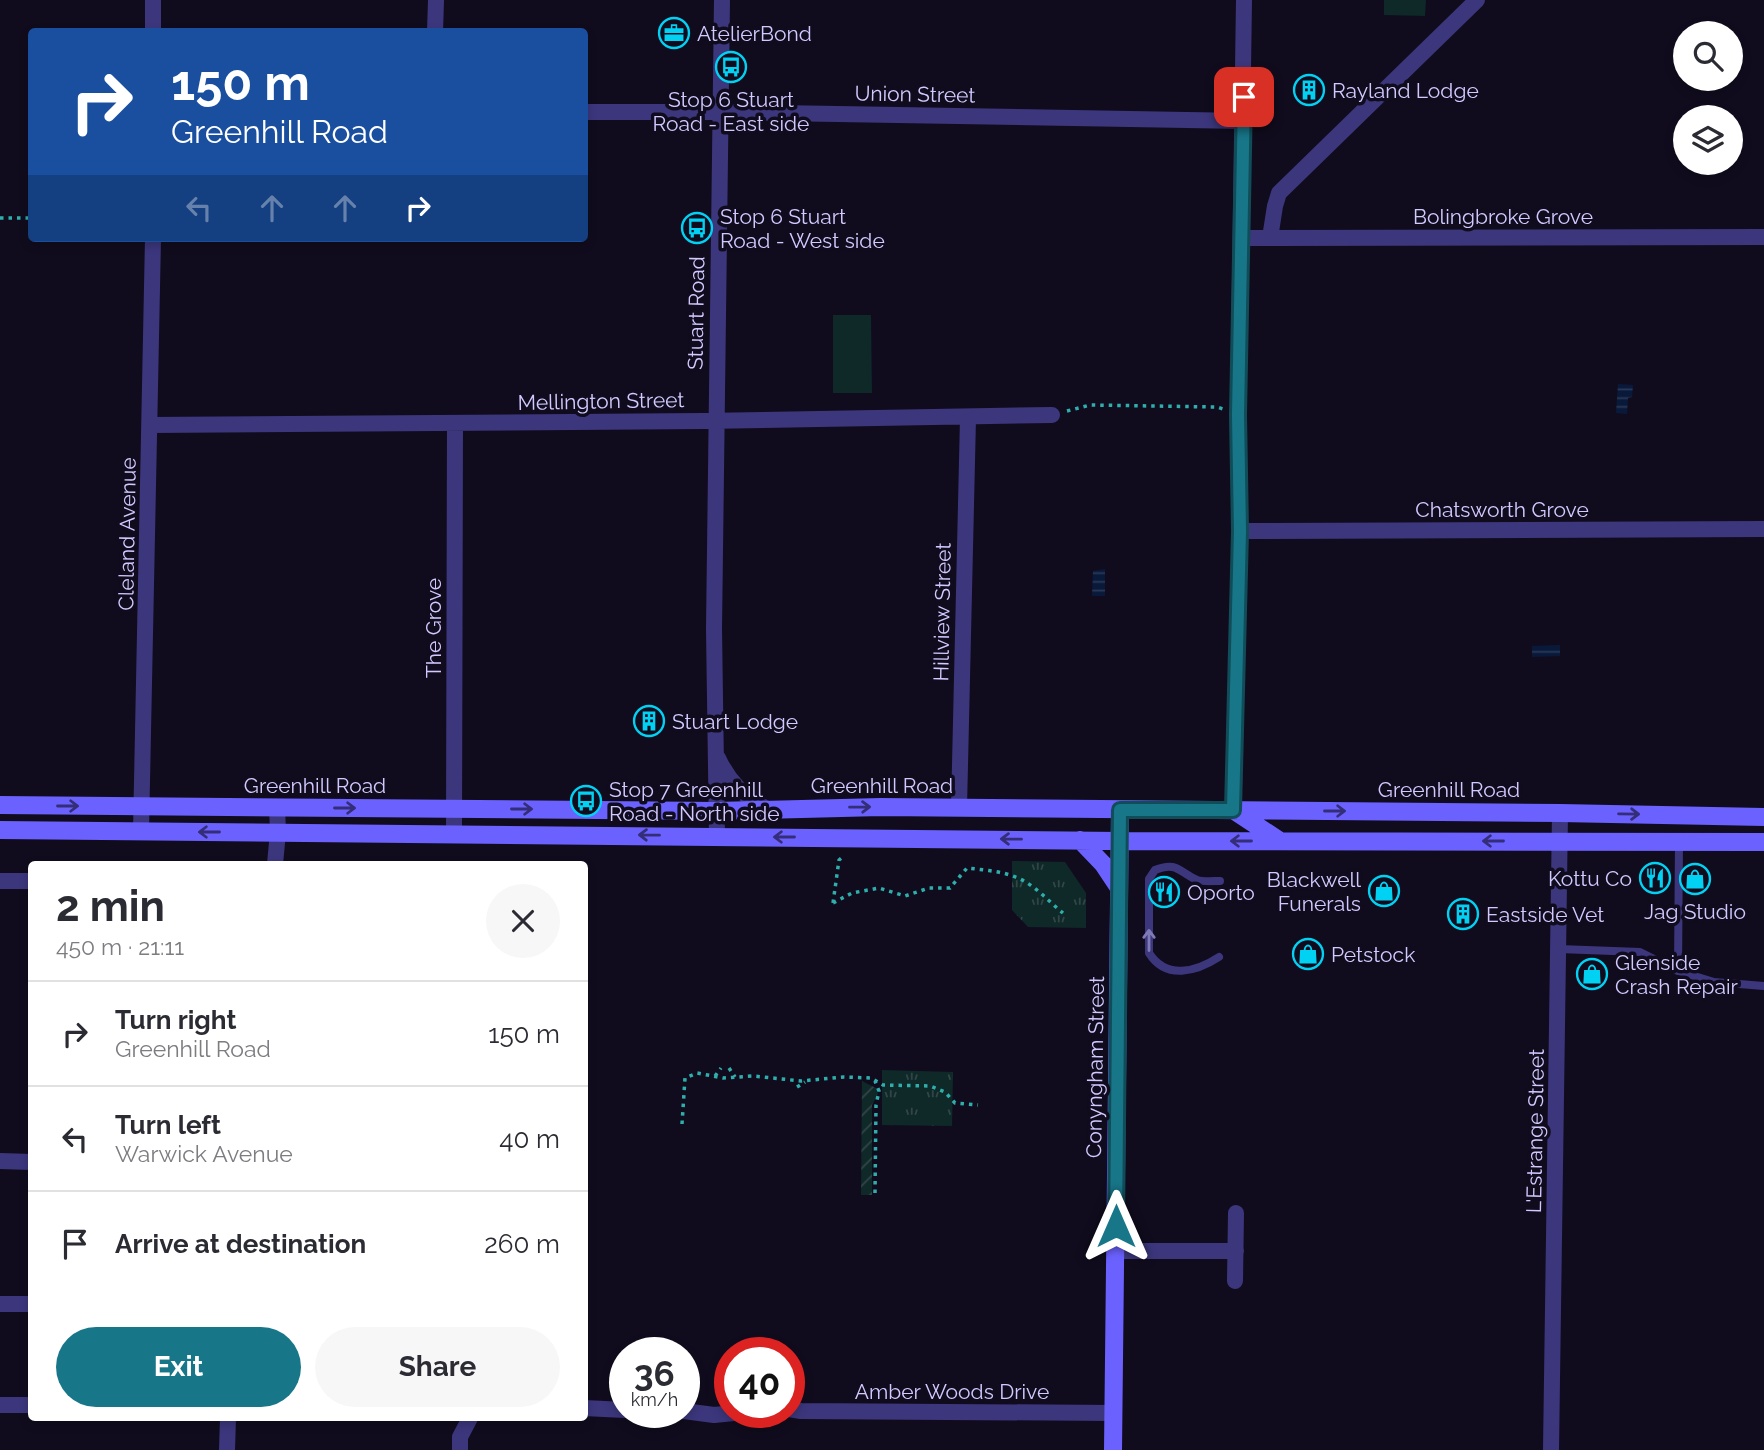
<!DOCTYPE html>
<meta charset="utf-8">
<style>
:root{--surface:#fff;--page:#f7f7f7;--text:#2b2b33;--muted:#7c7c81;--line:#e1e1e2;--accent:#187689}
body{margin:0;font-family:Raleway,sans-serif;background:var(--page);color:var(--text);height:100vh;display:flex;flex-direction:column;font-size:26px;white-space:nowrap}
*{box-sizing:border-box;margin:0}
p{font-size:23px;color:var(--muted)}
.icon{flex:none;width:38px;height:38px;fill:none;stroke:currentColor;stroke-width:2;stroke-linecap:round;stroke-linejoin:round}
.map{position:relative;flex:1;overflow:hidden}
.panel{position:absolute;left:28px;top:861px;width:560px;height:560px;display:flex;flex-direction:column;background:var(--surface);border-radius:7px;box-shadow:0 4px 10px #0003}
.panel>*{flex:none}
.hud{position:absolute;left:28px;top:28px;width:560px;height:214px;border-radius:7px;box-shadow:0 4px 10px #0003;background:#1a4fa0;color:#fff;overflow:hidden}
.controls{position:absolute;left:1673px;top:21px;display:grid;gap:14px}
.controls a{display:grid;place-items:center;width:70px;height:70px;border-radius:50%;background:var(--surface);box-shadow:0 4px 10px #0003;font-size:35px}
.speed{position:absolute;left:609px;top:1337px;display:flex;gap:14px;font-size:35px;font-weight:700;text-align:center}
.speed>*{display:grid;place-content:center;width:91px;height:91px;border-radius:50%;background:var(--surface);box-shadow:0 4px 10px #0003;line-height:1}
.speed small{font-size:18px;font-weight:400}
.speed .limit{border:10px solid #d22;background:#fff;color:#111}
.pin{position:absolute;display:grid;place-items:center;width:60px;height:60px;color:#fff;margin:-30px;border-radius:14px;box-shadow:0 4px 10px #0006}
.me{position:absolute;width:77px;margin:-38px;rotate:0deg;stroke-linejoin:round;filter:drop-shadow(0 0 5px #0008)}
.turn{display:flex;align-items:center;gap:24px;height:147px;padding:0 28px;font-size:32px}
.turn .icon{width:91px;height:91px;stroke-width:2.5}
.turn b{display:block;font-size:49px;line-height:60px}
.lanes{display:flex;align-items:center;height:66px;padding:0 28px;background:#0003;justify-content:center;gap:35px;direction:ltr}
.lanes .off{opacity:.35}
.round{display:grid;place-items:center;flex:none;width:74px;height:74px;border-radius:37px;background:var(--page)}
.head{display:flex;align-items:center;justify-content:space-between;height:119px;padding:0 28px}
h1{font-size:42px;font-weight:700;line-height:52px}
.button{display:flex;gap:14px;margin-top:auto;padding:14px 28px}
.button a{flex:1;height:80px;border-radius:42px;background:var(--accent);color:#fff;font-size:28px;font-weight:700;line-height:80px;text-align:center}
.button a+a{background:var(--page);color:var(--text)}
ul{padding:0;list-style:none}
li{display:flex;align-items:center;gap:21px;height:105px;padding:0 28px;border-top:2px solid var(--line)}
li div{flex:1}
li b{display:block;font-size:26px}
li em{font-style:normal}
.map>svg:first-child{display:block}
.grass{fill:url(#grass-tufts)}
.garden{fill:url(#garden-furrows)}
.pitch{fill:#0f2828}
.water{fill:url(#water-rules)}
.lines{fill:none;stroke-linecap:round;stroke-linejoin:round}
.path{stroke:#2eafac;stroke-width:3.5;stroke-dasharray:3.5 5;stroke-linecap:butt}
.lane{stroke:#3c377d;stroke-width:8}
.street{stroke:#3c377d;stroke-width:16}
.secondary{stroke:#6b61fe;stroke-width:18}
.oneway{stroke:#342e78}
.oneway2{stroke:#8079b8}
.route-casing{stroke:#104d59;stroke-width:18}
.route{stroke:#187689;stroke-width:12}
.labels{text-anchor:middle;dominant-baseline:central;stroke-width:7;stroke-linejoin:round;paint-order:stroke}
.poi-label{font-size:21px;fill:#d2caff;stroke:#100c1e;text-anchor:start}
.street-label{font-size:21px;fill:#d2caff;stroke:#100c1e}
</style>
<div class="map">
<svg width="1764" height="1450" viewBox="0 0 1764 1450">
<defs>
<pattern id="grass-tufts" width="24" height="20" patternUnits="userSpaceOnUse" patternTransform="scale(1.75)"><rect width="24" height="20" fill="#0f2828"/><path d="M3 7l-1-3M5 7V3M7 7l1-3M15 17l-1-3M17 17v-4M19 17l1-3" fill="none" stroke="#314648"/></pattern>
<pattern id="garden-furrows" width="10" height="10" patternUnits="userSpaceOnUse" patternTransform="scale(1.75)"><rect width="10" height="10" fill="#0f2828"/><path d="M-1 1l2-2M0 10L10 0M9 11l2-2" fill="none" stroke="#314648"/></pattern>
<pattern id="water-rules" width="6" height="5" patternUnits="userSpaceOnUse" patternTransform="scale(1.75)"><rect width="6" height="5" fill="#09193a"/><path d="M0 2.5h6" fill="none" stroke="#2c3958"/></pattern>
</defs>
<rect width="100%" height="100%" fill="#100c1e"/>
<!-- grass -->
<path class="grass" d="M1012,861L1065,862L1086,893V928L1028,927L1012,910Z
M882,1070L953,1072L952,1126L882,1125Z"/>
<!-- garden -->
<path class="garden" d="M862,1081L876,1088L878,1094L872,1105V1195H861Z"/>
<!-- pitch -->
<path class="pitch" d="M1384,0H1426L1425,16L1384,15Z
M833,315H871L872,393H833Z"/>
<!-- water -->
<path class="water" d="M1618,384L1633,385L1632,397L1628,398L1627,414L1616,413Z
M1105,569V596H1092L1093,571Z
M1560,645V656L1532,657V646Z"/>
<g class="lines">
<!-- path -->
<path class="path" d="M0,218H32
M1067,411L1090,405L1217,407L1223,409
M833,903L852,893L879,888L905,896L929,888H950L967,868C984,870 1002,871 1018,878C1036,886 1048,901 1063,913
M833,903L839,860L844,856
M729,1068L735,1077
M715,1076L721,1068
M797,1087L805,1082
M682,1124L685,1078L697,1073L723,1078L753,1076L801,1081L844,1077L871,1078L883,1085L930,1086L945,1092L955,1103L978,1105
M875,1193L876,1105L879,1091L875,1081"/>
<!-- lane -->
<path class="lane" d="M1559,949L1640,952L1678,971L1714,982L1764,986
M1219,957C1196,972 1166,980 1149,953V879L1155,870C1177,861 1179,872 1197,880C1203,882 1213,881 1220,881
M1678,971L1679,842"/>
<!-- street -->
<path class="street" d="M153,0V32
M435,32L436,0
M584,112H720L1244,121
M1242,238L1764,237
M1270,238L1275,206L1279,193L1477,0
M150,425L703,421L1052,415
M1240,531L1764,529
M718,758C729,782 745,798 767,809
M959,808L968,418
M1233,810L1240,531L1238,415L1244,0
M141,831L153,238
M454,833L455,424
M717,836L714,629L722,0
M275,864L278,832L277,807
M0,881H32
M0,1161L32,1162
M1116,1251H1236
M1235,1281L1236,1213
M0,1304H32
M0,1405H32
M584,1408L625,1410
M789,1409L801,1411L1114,1413
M684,1411L714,1415L744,1412
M227,1450L228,1418
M460,1450V1437L470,1418
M1551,1450L1560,813"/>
<!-- secondary -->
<path class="secondary" d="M0,805L717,811L881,807L1560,813L1764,817
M1233,810L1280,841
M0,830L1120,841L1764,842
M1080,840L1103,864L1119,888
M1113,1450L1120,810"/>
</g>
<!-- one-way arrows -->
<defs><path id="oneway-shaft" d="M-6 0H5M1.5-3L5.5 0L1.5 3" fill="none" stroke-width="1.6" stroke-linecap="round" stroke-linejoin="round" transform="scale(1.75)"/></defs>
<g class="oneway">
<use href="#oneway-shaft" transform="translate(68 806)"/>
<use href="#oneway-shaft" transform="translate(860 807) rotate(-1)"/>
<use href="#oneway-shaft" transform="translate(345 808)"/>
<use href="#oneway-shaft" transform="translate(522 809)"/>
<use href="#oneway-shaft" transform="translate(1335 811)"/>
<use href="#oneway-shaft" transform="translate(1629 814) rotate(1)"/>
<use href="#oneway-shaft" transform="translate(209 832) rotate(-180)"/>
<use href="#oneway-shaft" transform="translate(649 835) rotate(-179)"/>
<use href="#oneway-shaft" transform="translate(784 837) rotate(-180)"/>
<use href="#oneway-shaft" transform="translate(1011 839) rotate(-179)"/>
<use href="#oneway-shaft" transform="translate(1241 841) rotate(-180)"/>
<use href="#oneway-shaft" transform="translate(1493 841) rotate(180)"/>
</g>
<use class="oneway2" href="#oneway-shaft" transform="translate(1149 940) rotate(-90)"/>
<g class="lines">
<!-- route casing -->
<g class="route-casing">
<path id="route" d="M1116,1226L1120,810H1233L1240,531L1238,415L1244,97"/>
</g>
<!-- route -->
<use href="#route" class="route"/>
</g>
<!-- icons -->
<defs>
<g id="office-ring" transform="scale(1.575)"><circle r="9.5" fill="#100c1e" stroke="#01d2f3" stroke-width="1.5"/><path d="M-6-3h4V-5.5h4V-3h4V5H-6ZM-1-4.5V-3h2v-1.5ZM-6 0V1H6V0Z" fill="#01d2f3"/></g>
<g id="bus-ring" transform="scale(1.575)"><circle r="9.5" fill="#100c1e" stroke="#01d2f3" stroke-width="1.5"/><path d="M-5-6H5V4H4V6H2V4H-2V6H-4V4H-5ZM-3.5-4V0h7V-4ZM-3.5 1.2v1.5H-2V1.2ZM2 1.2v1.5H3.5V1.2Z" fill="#01d2f3"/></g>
<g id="building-ring" transform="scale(1.575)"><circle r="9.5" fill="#100c1e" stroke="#01d2f3" stroke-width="1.5"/><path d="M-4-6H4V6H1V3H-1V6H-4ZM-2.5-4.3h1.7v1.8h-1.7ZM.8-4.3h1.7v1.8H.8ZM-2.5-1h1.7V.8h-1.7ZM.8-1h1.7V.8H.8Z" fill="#01d2f3"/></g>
<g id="restaurant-ring" transform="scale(1.575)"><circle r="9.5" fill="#100c1e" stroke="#01d2f3" stroke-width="1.5"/><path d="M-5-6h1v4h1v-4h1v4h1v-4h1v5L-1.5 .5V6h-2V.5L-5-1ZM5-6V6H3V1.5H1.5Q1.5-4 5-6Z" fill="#01d2f3"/></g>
<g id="shop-ring" transform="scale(1.575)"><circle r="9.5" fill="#100c1e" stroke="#01d2f3" stroke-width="1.5"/><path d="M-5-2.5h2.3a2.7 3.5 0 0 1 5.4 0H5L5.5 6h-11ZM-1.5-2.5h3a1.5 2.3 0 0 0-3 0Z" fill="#01d2f3"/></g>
</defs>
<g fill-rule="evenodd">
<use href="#office-ring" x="674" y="33"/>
<use href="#bus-ring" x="731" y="67"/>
<use href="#building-ring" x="1309" y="90"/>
<use href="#bus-ring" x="697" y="228"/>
<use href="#building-ring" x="649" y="721"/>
<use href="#bus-ring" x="586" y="801"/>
<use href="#restaurant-ring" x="1655" y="878"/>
<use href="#shop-ring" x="1695" y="879"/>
<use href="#shop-ring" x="1384" y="891"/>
<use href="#restaurant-ring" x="1164" y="892"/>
<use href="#building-ring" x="1463" y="914"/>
<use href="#shop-ring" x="1308" y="954"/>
<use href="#shop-ring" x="1592" y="974"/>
</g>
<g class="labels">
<!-- poi labels -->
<g class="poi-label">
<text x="697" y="33">AtelierBond</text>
<text x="1332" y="90">Rayland Lodge</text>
<text x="731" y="99" text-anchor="middle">Stop 6 Stuart<tspan x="731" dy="24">Road - East side</tspan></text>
<text x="720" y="216">Stop 6 Stuart<tspan x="720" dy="24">Road - West side</tspan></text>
<text x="672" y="721">Stuart Lodge</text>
<text x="609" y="789">Stop 7 Greenhill<tspan x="609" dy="24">Road - North side</tspan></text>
<text x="1632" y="878" text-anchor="end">Kottu Co</text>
<text x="1361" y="879" text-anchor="end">Blackwell<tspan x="1361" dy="24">Funerals</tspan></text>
<text x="1187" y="892">Oporto</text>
<text x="1695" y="911" text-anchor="middle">Jag Studio</text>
<text x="1486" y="914">Eastside Vet</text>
<text x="1331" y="954">Petstock</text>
<text x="1615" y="962">Glenside<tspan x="1615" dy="24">Crash Repair</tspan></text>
</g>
<!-- street labels -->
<g class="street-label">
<text transform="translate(915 94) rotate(1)">Union Street</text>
<text x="1503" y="216">Bolingbroke Grove</text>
<text transform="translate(696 313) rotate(-89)">Stuart Road</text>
<text transform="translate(601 401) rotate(-1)">Mellington Street</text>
<text x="1502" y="509">Chatsworth Grove</text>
<text transform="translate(127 534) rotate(-89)">Cleland Avenue</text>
<text transform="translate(942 612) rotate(-89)">Hillview Street</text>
<text transform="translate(433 628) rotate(-90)">The Grove</text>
<text x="315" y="785">Greenhill Road</text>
<text x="882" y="785">Greenhill Road</text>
<text x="1449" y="789">Greenhill Road</text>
<text transform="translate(1095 1067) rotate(-89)">Conyngham Street</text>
<text transform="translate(1535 1131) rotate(-89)">L'Estrange Street</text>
<text x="952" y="1391">Amber Woods Drive</text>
</g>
</g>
</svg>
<div class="controls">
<a><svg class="icon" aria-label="search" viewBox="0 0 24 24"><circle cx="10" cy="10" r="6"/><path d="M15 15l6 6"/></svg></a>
<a><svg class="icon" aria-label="layers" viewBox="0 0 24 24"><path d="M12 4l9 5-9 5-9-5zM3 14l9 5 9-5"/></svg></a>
</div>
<div class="speed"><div>36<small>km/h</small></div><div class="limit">40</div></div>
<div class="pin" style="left:1244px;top:97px;background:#d93025"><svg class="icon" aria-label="arrive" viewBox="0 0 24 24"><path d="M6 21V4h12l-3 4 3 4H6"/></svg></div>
<svg class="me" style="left:1116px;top:1226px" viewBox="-20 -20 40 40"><path d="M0-17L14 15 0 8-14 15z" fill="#187689" stroke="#fff" stroke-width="4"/></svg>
<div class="hud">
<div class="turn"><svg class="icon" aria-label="right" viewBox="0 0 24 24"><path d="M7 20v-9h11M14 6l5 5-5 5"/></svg><div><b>150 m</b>Greenhill Road</div></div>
<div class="lanes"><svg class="icon off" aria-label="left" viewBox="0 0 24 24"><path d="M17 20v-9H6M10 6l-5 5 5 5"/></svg><svg class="icon off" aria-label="ahead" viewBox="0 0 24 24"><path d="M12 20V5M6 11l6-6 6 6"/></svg><svg class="icon off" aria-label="ahead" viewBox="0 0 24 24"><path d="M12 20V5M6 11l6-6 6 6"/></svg><svg class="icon" aria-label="right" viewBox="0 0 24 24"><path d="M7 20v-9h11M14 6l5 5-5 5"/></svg></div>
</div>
<section class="panel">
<div class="head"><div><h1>2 min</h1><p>450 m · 21:11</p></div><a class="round"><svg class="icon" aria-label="close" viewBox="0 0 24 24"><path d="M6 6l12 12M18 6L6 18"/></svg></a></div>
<ul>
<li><svg class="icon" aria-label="right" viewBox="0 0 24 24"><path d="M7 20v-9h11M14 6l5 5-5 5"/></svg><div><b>Turn right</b><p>Greenhill Road</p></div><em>150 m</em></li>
<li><svg class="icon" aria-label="left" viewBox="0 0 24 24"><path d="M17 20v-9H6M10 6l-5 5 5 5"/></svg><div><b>Turn left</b><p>Warwick Avenue</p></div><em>40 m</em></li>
<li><svg class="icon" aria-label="arrive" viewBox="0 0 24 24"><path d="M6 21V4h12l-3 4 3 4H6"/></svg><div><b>Arrive at destination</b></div><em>260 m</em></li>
</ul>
<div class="button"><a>Exit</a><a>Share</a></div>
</section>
</div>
